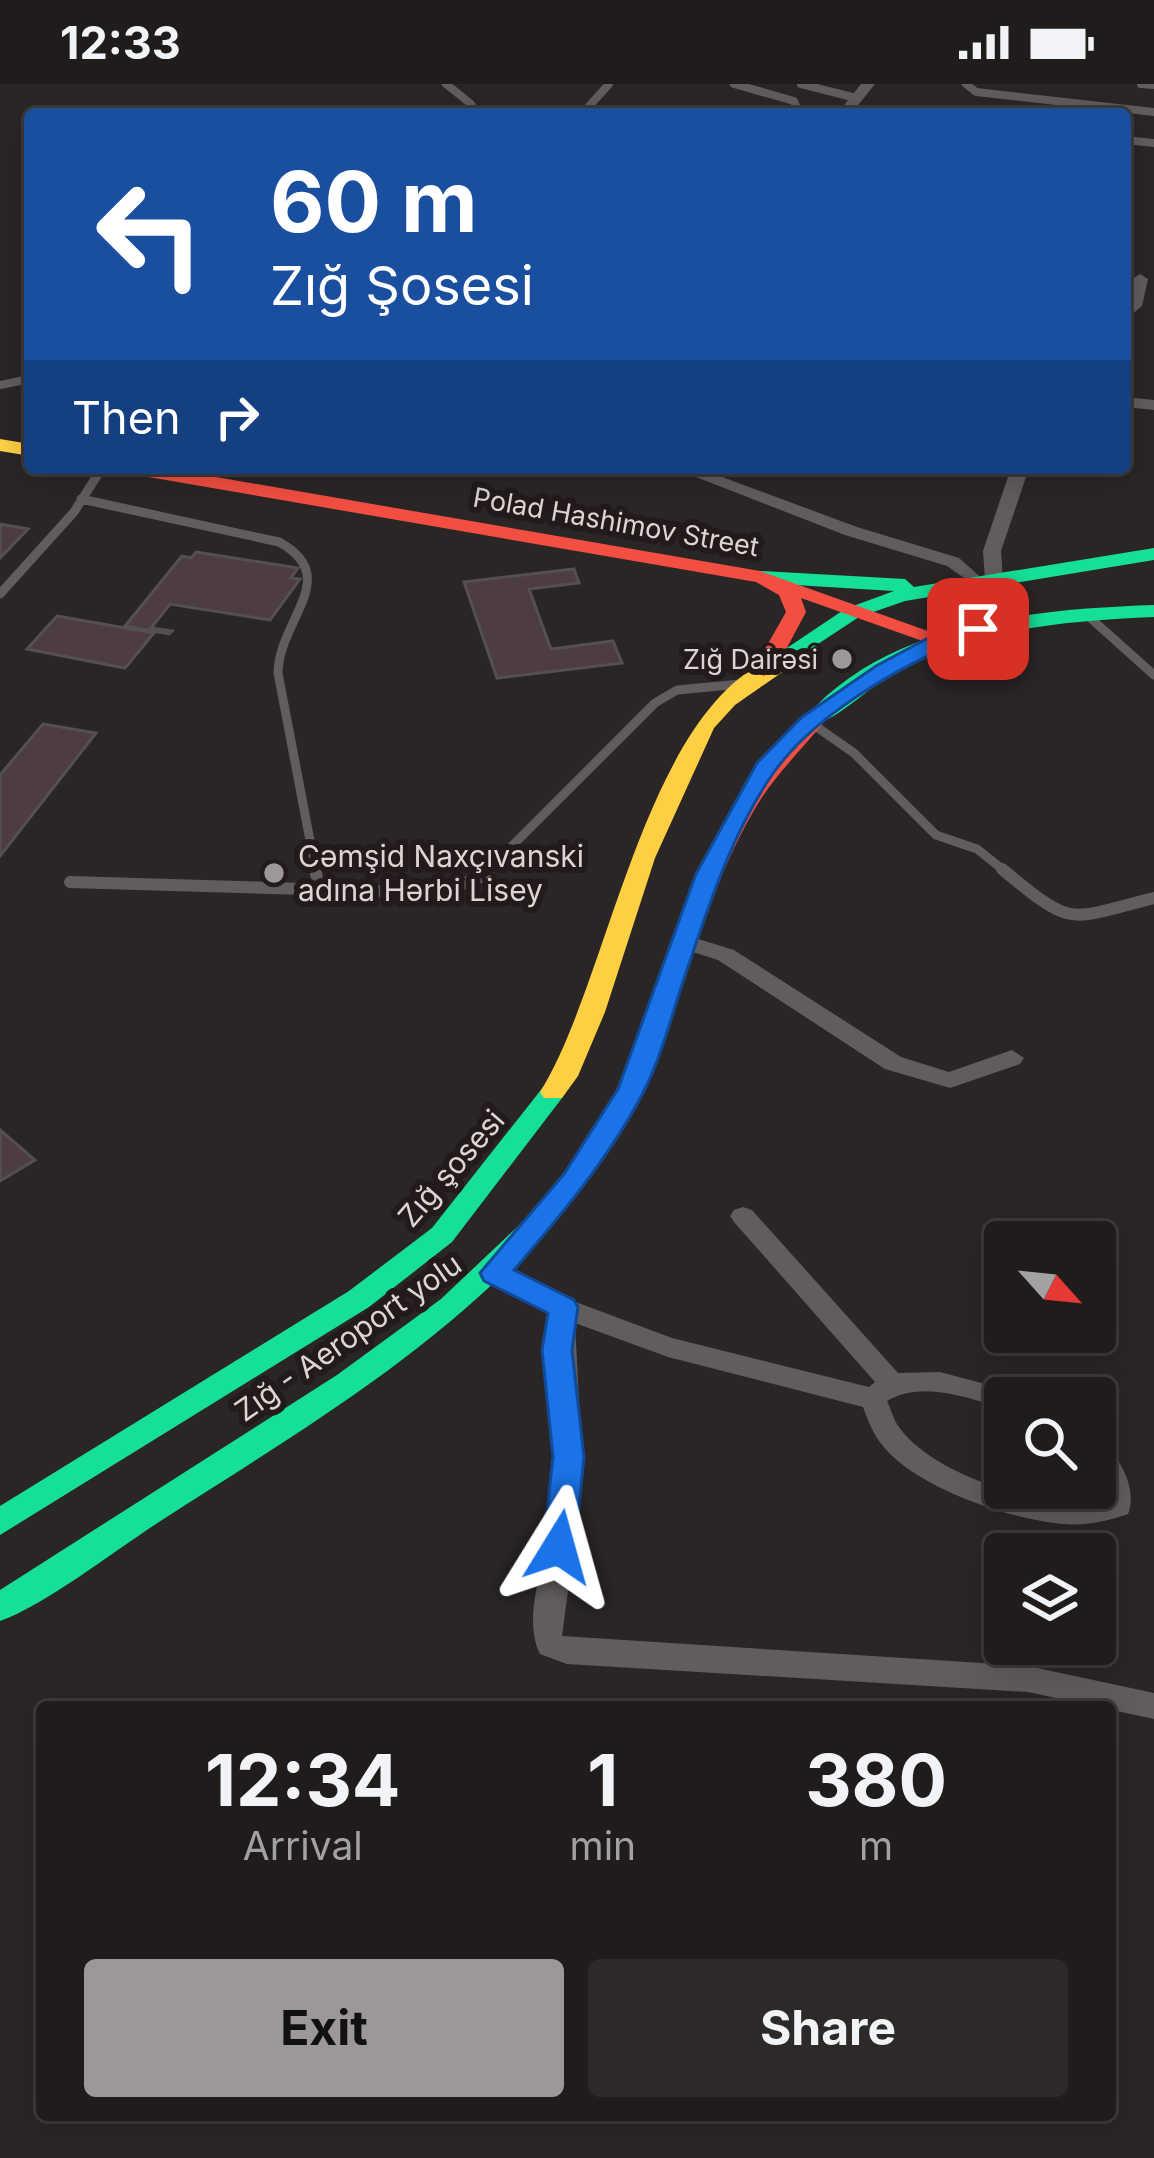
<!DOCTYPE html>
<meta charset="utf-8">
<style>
:root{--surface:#201c1c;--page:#2d2929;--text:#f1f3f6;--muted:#a2a1a3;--line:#3d3a3b;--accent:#9d9898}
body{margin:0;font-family:Inter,sans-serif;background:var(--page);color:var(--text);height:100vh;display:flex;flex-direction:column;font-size:45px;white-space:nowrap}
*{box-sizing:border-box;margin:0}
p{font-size:39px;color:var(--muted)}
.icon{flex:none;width:66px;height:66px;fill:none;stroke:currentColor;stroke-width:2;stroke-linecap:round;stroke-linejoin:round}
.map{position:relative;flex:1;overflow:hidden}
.details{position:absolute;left:36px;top:1617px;width:1080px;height:420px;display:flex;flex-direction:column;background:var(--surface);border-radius:12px;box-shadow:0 6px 30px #0003,0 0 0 3px var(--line)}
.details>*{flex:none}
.hud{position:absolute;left:24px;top:24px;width:1107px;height:366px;border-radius:12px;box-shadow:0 6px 30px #0003,0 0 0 3px var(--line);background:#1a4fa0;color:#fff;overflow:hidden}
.needle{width:78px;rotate:117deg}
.fabs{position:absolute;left:984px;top:1137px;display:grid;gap:24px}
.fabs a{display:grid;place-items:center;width:132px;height:132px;border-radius:12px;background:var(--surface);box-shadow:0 6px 30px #0003,0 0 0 3px var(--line);font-size:60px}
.pin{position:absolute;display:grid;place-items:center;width:102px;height:102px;color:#fff;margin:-51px;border-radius:24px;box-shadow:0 6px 18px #0006}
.me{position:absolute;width:132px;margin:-66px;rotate:8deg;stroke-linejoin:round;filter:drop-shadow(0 0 9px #0008)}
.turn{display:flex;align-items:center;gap:42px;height:252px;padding:0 48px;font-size:54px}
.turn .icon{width:156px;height:156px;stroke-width:2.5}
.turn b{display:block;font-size:84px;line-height:102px}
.then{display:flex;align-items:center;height:114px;padding:0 48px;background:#0003;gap:24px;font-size:45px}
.eta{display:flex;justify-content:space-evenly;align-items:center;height:204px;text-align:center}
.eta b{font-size:72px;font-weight:700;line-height:84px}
.primary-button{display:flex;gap:24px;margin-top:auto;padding:24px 48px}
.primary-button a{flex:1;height:138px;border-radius:12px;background:var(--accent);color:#111;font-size:48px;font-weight:700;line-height:138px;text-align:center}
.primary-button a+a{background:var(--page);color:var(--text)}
.status{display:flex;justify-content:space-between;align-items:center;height:84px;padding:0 60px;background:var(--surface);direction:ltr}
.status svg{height:33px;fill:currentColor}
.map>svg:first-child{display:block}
.building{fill:#4e3c44;stroke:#544f50;stroke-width:3}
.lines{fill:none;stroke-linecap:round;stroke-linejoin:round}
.lane-far2{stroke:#615d5d;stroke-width:8}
.lane-far1{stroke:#615d5d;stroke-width:9}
.lane{stroke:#615d5d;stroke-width:12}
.street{fill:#615d5d;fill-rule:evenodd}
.fast{fill:#16e098;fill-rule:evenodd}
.slow{fill:#ffcf43;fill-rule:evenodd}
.jam{fill:#f24e42;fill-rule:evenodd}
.route{fill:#1a73e8;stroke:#114b97;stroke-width:3}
.poi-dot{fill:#9d9898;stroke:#231b1b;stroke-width:4.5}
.labels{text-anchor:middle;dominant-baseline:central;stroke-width:12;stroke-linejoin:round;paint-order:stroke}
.far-street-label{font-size:27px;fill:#dbd6d5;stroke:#231b1b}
.far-poi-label{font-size:27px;fill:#dbd6d5;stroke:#231b1b;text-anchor:end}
.poi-label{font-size:30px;fill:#dbd6d5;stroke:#231b1b;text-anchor:start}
.street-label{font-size:30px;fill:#dbd6d5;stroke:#231b1b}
</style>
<div class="status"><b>12:33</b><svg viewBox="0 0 49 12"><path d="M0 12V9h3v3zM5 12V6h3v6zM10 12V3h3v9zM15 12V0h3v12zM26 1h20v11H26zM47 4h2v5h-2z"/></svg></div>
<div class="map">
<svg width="1154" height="2074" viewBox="0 0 1154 2074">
<rect width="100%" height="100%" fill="#2b2626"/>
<!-- building -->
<path class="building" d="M0,440L28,445L0,474Z
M196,468L298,484L291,494L300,495L270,536L170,520L151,544L172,547L169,550L125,542L182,472L191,474Z
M574,485L579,499L529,505L551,565L613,557L622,579L497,594L464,498Z
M57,532L154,549L125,584L27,565Z
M43,640L96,649L0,772V691Z
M0,1046L35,1076L0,1097Z"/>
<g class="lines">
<!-- lane-far2 -->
<path class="lane-far2" d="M446,0L471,20L475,30
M734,0L794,17L799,30
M801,0L856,14
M966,0L976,8L1154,28
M1141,0L1154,1
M582,30L609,0
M0,301L30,295"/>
<!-- lane-far1 -->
<path class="lane-far1" d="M81,415L279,458C343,493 279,535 278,589L316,788
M0,510L74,428L102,384
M1087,531L1154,591
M811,639L854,669L936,751L977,765L1006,788
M486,788L655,619L677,606L741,600"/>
<!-- lane -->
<path class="lane" d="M315,785L320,809
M1002,785C1075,845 1065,836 1154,814
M70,798L437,809L481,793L489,785"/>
<!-- street -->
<path class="street" d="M861,0H875L851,30H837Z
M1125,52L1154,55V63L1125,60Z
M1140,190L1148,195L1142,222L1125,236L1132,195Z
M1125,313L1154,316V326L1125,323Z
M673,384H698L857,443L959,474L986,498L977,503L947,482L845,451Z
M1011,384H1029L1001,467L1003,496L994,501L985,496L983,467Z
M682,850L734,866L901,973L949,988L1012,966L1024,974L1020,980L950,1004L885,985L718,876L674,862L671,857L674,852Z
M743,1123L752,1126L898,1289L940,1288L1015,1308L1018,1314H1005V1325C968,1314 923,1296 887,1317C891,1325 893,1335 899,1343C933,1392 1048,1428 1105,1414L1095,1391V1357C1120,1367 1138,1406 1128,1430C1107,1437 1086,1442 1063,1440C1010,1436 910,1402 879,1357C872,1347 867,1334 863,1323L668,1273L575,1239L583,1394L562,1552L1028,1582L1154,1609V1635L1028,1608L567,1580L540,1570C522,1533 544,1483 550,1443C561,1371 542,1300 550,1229L486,1196L482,1189L486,1182L495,1180L573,1217L672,1254L869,1303L875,1298L734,1138L730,1132L734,1126Z"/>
<!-- fast -->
<path class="fast" d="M1154,464V476L905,517L859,533L786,581L775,575L778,570L845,525L894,507L760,499L750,493L760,487L905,495L914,503Z
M1154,521V533C1067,537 980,544 902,584C874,598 844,631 817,640L806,633C888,538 1037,525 1154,521Z
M553,999L566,1008L562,1014L452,1158L369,1223L0,1451V1422L349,1207L432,1144L544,1002Z
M618,1021L631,1030C516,1221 344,1319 162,1436C118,1464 46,1521 0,1537V1506L337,1291L441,1215L533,1128L574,1078L608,1023Z"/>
<!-- slow -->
<path class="slow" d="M0,355L30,360V372L0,367Z
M786,569L797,575L794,580L735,621L714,644L655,774L605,928L578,992L562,1014H544L540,1008C612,893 645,612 786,569Z"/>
<!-- jam -->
<path class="jam" d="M121,384H164L760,487L953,556L942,562L934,561L801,514L806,528L775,586L764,592L753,586L786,528L779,511L756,498L131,390Z
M817,626L828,633C803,665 773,692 753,728C699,822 678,932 631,1030L628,1037H608L605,1030C652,933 676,825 729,730C750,692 780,660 809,628Z"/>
</g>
<!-- route -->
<path class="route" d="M978,539L989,545L986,550C916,570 817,628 774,688C734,745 711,815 689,880C674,922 663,970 643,1009C609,1074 562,1130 514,1186L574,1216L578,1223L572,1266L584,1373L575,1463L571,1473L559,1477L548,1473L543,1463L553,1373L542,1266L548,1229L484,1197L480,1189L564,1090L618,1005L696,790L757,679L802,633L876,582L934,551Z"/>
<!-- markers -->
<g class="poi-dot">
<circle cx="842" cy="575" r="12"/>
<circle cx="274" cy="789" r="12"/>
</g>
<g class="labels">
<!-- far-street labels -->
<g class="far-street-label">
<text transform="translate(616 438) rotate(10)">Polad Hashimov Street</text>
</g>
<!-- far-poi labels -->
<g class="far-poi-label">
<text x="818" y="575">Zığ Dairəsi</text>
</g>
<!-- poi labels -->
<g class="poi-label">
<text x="298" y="772">Cəmşid Naxçıvanski<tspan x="298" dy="34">adına Hərbi Lisey</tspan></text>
</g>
<!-- street labels -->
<g class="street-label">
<text transform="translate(451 1084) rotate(-49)">Zığ şosesi</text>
<text transform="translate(348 1253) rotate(-35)">Zığ - Aeroport yolu</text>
</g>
</g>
</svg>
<div class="fabs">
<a><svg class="needle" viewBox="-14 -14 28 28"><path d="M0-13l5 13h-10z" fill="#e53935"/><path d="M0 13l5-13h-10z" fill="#a2a1a3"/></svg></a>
<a><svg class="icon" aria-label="search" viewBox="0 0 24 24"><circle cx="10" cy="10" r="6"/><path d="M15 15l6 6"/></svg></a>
<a><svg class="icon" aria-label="layers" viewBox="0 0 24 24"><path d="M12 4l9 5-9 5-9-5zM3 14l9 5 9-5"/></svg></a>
</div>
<div class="pin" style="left:978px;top:545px;background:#d93025"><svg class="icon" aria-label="arrive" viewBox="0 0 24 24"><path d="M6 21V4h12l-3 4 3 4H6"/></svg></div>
<svg class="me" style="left:559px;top:1463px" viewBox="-20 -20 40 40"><path d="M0-17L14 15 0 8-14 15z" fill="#1a73e8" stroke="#fff" stroke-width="4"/></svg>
<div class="hud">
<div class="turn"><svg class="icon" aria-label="left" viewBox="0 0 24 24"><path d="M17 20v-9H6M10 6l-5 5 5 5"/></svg><div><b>60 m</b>Zığ Şosesi</div></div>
<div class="then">Then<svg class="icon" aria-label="right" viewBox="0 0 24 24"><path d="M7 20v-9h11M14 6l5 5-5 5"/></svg></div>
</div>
<section class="details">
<div class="eta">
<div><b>12:34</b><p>Arrival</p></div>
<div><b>1</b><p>min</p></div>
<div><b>380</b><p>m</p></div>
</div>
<div class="primary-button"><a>Exit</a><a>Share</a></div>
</section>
</div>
